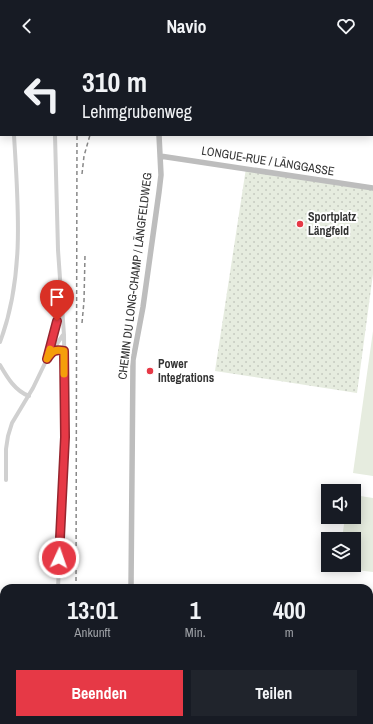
<!DOCTYPE html>
<html lang="de">
<meta charset="utf-8">
<style>
:root{--surface:#171b24;--page:#20242c;--text:#f1f3f6;--muted:#9ea1a6;--accent:#e63946}
body{margin:0;font-family:"Archivo Narrow",sans-serif;background:var(--page);color:var(--text);height:100vh;display:flex;flex-direction:column;font-size:15px;white-space:nowrap}
*{box-sizing:border-box;margin:0}
p{font-size:13px;color:var(--muted)}
.icon{flex:none;width:22px;height:22px;fill:none;stroke:currentColor;stroke-width:2;stroke-linecap:round;stroke-linejoin:round}
.map{position:relative;flex:1;overflow:hidden}
.panel{position:absolute;left:0px;top:532px;width:373px;height:140px;display:flex;flex-direction:column;background:var(--surface);border-radius:12px 12px 0 0;box-shadow:0 2px 10px #0003}
.panel>*{flex:none}
.guide{position:absolute;left:0px;top:0px;width:373px;height:84px;box-shadow:0 2px 10px #0003;background:#171b24;color:var(--text);overflow:hidden}
.buttons{position:absolute;left:321px;top:432px;display:grid;gap:8px}
.buttons a{display:grid;place-items:center;width:40px;height:40px;border-radius:0px;background:var(--surface);box-shadow:0 2px 10px #0003;font-size:20px}
.pin{position:absolute;display:grid;place-items:center;width:34px;height:34px;color:#fff;margin:-41px -17px;border-radius:50% 50% 50% 0;rotate:-45deg;box-shadow:0 0 4px #0007}
.pin .icon{rotate:45deg}
.me{position:absolute;width:44px;margin:-22px;rotate:3deg;stroke-linejoin:round;filter:drop-shadow(0 0 3px #0008)}
.turn{display:flex;align-items:center;gap:14px;height:84px;padding:0 16px;font-size:18px}
.turn .icon{width:52px;height:52px;stroke-width:2.5}
.turn b{display:block;font-size:28px;line-height:34px}
.eta{display:flex;justify-content:space-evenly;align-items:center;height:68px;text-align:center}
.eta b{font-size:24px;font-weight:800;line-height:28px}
.button{display:flex;gap:8px;margin-top:auto;padding:8px 16px}
.button a{flex:1;height:46px;border-radius:0px;background:var(--accent);color:#fff;font-size:16px;font-weight:800;line-height:46px;text-align:center}
.button a+a{background:var(--page);color:var(--text)}
header{display:flex;justify-content:space-between;align-items:center;height:52px;padding:0 16px;background:var(--surface);font-size:18px;font-weight:800}
.map>svg:first-child{display:block}
.grass{fill:#e6ecdf}
.park{fill:url(#park-dots)}
.lines{fill:none;stroke-linecap:round;stroke-linejoin:round}
.highway-tunnel{stroke:#d6d6d6;stroke-width:7;stroke-dasharray:7 3.5;stroke-linecap:butt}
.street{stroke:#d0d0d0;stroke-width:4}
.secondary{stroke:#bdbdbd;stroke-width:5.5}
.rail{stroke:#888;stroke-width:1.5;stroke-dasharray:4 3;stroke-linecap:butt}
.route-casing{stroke:#96252e;stroke-width:10}
.route{stroke:#e63946;stroke-width:7}
.slow{stroke:#f59e0b;stroke-width:7}
.poi-dot{fill:#e63946;stroke:#fff;stroke-width:1.5}
.labels{text-anchor:middle;dominant-baseline:central;stroke-width:4;stroke-linejoin:round;paint-order:stroke}
.street-label{font-size:12px;fill:#333;stroke:#fff}
.poi-label{font-size:12px;font-weight:bold;fill:#333;stroke:#fff;text-anchor:start}
</style>
<header><svg class="icon" aria-label="back" viewBox="0 0 24 24"><path d="M15 5l-7 7 7 7"/></svg>Navio<svg class="icon" aria-label="heart" viewBox="0 0 24 24"><path d="M12 20l-8-8c-3-5 5-10 8-4 3-6 11-1 8 4z"/></svg></header>
<div class="map">
<svg width="373" height="672" viewBox="0 0 373 672">
<defs>
<pattern id="park-dots" width="8" height="8" patternUnits="userSpaceOnUse"><rect width="8" height="8" fill="#e6ecdf"/><path d="M2 2h.1M6 6h.1" fill="none" stroke="#c6cbc0" stroke-width="1.8" stroke-linecap="round"/></pattern>
</defs>
<rect width="100%" height="100%" fill="#fff"/>
<!-- grass -->
<path class="grass" d="M373,279V424L353,421Z
M354,443L373,446V520L338,516V513H354V487H342L345,465H354Z"/>
<!-- park -->
<path class="park" d="M246,116L373,136V222L357,341L215,319Z"/>
<g class="lines">
<!-- highway-tunnel -->
<path class="highway-tunnel" d="M0,663L4,664
M18,668L34,672"/>
<!-- street -->
<path class="street" d="M49,0V1
M368,0V1
M323,1V0
M372,4H373
M0,20L1,21
M55,83L58,198L64,283L65,385L58,536
M0,290C25,224 18,152 14,83
M52,299L63,283
M50,303C54,297 58,298 64,299
M0,313C7,325 15,339 29,344
M6,428V397L8,384L12,371L33,336L47,307L60,253"/>
<!-- secondary -->
<path class="secondary" d="M152,0V1
M160,104L373,136
M131,536L133,308L143,255L159,140L161,123L159,83
M99,672L100,668"/>
<!-- rail -->
<path class="rail" d="M78,1V0
M82,122L84,104L90,83
M82,271L84,249L85,203
M76,536L77,83
M76,672V668"/>
</g>
<g class="lines">
<!-- route casing -->
<g class="route-casing">
<path id="route" d="M57,269L47,307C52,299 55,297 64,299L65,385L59,506"/>
</g>
<!-- route -->
<use href="#route" class="route"/>
<!-- slow -->
<path class="slow" d="M50,297L47,307C52,299 55,297 64,299V322"/>
</g>
<!-- markers -->
<g class="poi-dot">
<circle cx="300" cy="172" r="4"/>
<circle cx="150" cy="319" r="4"/>
</g>
<g class="labels">
<!-- street labels -->
<g class="street-label">
<text transform="translate(268 109) rotate(9)">LONGUE-RUE / LÄNGGASSE</text>
<text transform="translate(135 224) rotate(-83)">CHEMIN DU LONG-CHAMP / LÄNGFELDWEG</text>
</g>
<!-- poi labels -->
<g class="poi-label">
<text x="308" y="165">Sportplatz<tspan x="308" dy="14">Längfeld</tspan></text>
<text x="158" y="312">Power<tspan x="158" dy="14">Integrations</tspan></text>
</g>
</g>
</svg>
<div class="buttons">
<a><svg class="icon" aria-label="sound" viewBox="0 0 24 24"><path d="M4 9h4l5-4v14l-5-4H4zM17 9q2 3 0 6"/></svg></a>
<a><svg class="icon" aria-label="layers" viewBox="0 0 24 24"><path d="M12 4l9 5-9 5-9-5zM3 14l9 5 9-5"/></svg></a>
</div>
<div class="pin" style="left:57px;top:269px;background:#d93025"><svg class="icon" aria-label="arrive" viewBox="0 0 24 24"><path d="M6 21V4h12l-3 4 3 4H6"/></svg></div>
<svg class="me" style="left:59px;top:506px" viewBox="-20 -20 40 40"><circle r="17" fill="#e63946" stroke="#fff" stroke-width="3"/><path d="M0-11L8 9 0 5-8 9z" fill="#fff"/></svg>
<div class="guide">
<div class="turn"><svg class="icon" aria-label="left" viewBox="0 0 24 24"><path d="M17 20v-9H6M10 6l-5 5 5 5"/></svg><div><b>310 m</b>Lehmgrubenweg</div></div>
</div>
<section class="panel">
<div class="eta">
<div><b>13:01</b><p>Ankunft</p></div>
<div><b>1</b><p>Min.</p></div>
<div><b>400</b><p>m</p></div>
</div>
<div class="button"><a>Beenden</a><a>Teilen</a></div>
</section>
</div>
